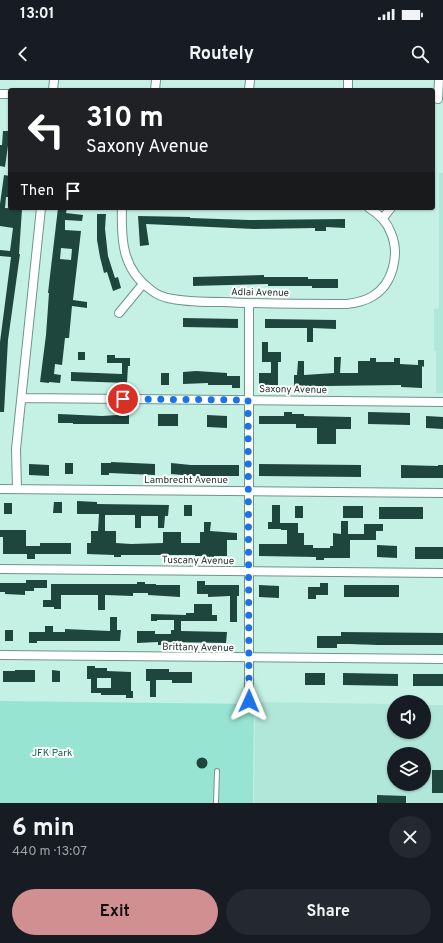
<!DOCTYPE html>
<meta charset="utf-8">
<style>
:root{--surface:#171b24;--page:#242831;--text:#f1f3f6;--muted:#9ea1a6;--accent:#d18f92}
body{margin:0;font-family:Overpass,sans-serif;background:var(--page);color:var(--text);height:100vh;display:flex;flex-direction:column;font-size:15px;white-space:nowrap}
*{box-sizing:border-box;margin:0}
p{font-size:13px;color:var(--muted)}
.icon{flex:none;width:22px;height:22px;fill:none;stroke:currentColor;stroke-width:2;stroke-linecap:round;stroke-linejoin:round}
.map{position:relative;height:723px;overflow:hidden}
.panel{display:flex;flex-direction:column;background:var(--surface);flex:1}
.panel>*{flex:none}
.top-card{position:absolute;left:8px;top:8px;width:427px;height:122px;border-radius:4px;box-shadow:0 1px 3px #0004;background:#202124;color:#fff;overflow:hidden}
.tools{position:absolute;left:387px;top:615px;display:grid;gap:8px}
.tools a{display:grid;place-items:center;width:44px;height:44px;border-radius:50%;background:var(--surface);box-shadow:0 1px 3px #0004;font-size:20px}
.pin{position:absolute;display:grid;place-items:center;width:34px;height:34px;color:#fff;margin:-17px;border:2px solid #fff;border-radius:50%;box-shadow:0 1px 4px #0007}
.me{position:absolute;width:44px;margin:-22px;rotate:1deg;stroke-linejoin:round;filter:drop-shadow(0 0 3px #0008)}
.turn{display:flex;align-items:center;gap:14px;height:84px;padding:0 12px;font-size:18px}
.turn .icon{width:52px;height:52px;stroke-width:2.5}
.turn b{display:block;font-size:28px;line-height:34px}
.then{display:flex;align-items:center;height:38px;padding:0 12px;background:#0003;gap:8px;font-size:15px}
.round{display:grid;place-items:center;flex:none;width:42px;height:42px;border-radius:21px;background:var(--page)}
.headline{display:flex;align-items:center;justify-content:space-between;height:68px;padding:0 12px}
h1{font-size:24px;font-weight:700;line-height:30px}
.action{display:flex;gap:8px;margin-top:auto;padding:8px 12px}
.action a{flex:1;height:46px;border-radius:24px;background:var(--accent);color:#111;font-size:16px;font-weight:700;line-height:46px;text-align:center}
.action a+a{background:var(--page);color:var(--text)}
.status{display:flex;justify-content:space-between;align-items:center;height:28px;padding:0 20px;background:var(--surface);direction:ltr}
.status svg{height:11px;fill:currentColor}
header{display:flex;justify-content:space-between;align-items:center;height:52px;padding:0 12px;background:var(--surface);font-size:18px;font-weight:700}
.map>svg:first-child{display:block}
.built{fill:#b1e7d9;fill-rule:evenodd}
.green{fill:#98e4d2}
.building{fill:#1e463d;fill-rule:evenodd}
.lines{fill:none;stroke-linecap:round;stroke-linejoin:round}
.lane-casing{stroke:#6c958b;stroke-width:6}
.street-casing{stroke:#6c958b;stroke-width:10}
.lane{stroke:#fff;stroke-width:4}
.street{stroke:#fff;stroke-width:8}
.route{stroke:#1a73e8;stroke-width:7;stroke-dasharray:0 12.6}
.labels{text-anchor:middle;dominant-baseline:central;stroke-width:4;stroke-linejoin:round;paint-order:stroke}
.street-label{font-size:10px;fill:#1e2f2a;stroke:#fff}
.park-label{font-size:10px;fill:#095d4f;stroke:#fff}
</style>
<div class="status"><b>13:01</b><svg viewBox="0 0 49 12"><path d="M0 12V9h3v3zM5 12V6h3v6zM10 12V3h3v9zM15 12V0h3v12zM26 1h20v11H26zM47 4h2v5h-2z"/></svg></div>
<header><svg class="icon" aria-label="back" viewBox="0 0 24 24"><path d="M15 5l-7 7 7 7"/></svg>Routely<svg class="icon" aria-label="search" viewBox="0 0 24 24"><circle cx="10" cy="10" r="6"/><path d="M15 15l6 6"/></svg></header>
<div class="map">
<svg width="443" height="723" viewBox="0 0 443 723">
<rect width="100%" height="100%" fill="#c5f1e5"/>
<!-- built -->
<path class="built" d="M439,93H443V313H436V271H434V229L439,228Z
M255,622L394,624V652H424V625H443V723H254ZM394,674H424V704H394Z"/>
<!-- green -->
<path class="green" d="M0,621L254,624L253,723H0Z"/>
<!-- building -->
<path class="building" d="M3,51H10L5,87L0,86V65H2Z
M4,95L10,96L8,117H6L5,128L22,129L19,174H20L8,260L4,332H0V262L11,177L0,176V170L10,171L13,148L0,146V124Z
M58,128H67L66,133L83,135L82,141L65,140V150L81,151L73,220L87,222V228L72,226L69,258H65L62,285L55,284L54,294L61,295L60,303L49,302V303L40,302L46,255L49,213H48ZM61,168L72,169L71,180L60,179Z
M97,134H106L105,149L108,176L115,198L118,197L121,208L113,211L107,192L104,193L100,177L97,160Z
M138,136L190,137V138L249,140L345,139V148L326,147V151H315V148L254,149L146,144L149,165L140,166Z
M264,195V197H308V199H338V208H312V206H268V204L193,206V197Z
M183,238L238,239V248L183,247Z
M265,239L336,240V249L313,248V262H307V248H265Z
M262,262H268V272H281V282H278V306L259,305V293H271V282H262Z
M78,272H85V280H78Z
M107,275H115V278H130V286H128L127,303L71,301V292L122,294V283H107Z
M334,277H341L340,293H358V281H370V278H376V282H394V278H400V284L418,285V280H424V287L422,286V308L401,307V305L325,306V308L294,307V295H297L298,281H304V295L334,293Z
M196,291L227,293V296H240V308H232V305H208V303L183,304V292Z
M161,293H169V305H161Z
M118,332H124V335H129V344H73V343H58V334L102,336L118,335Z
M284,332H292V334H304V336L351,337V349H336V364H317V348H296V344H259V336H284Z
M368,332L410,333V345L368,344Z
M158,334H178V346H158Z
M207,335L227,336V348L207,347Z
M426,336L443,337V349L426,348Z
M111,382L155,384V395L109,393V395H101V383H111Z
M65,383H73V394H65Z
M171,383L191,385H239V396H194L171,394Z
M29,384L49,385V396L29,395Z
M259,384L361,385V397L259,396Z
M401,385L438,386V385H443V398H401Z
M77,421L97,422V424L169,425L168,436H165L164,448H158V436H141V448H135V435H105V451H116V463L131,464L163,463V452H181V463H200V452H204V442H211L210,451L237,453V460H227V476H214V479H206V476H195V475H121V477H114V475L87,474V463H91V451H98L99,434H77Z
M54,422H62V433H53Z
M4,423H12V434H4Z
M184,425H192V436H184Z
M272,425H280V443H298V453H304V465H313V468H330V466H333V453L341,454V441H348V454H364V444H383V451H376V460H350V478H324V480H316V477L259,476V464H287V450H281V449H268V442H272Z
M295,426H303V438H295Z
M343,426H363V438H343Z
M379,427H423V439H379Z
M0,450H26V466H40V463H71V474H35V479H27V474H3V457H0Z
M377,465L397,466V478L377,477Z
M415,467H443V479H415Z
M26,500H47V508H34V511H25V515L5,514V512H0V503H26Z
M197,501H205V505H239V516H237V542H230V516L208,517V514H197Z
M137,502H145V504H156V505H180V517L148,515V513H133V516L105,515V530H98V515H61V529H54V527H43V520H51V504H137Z
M320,503H328V515H316V519H308V507H320Z
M259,505L279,506V518L259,517Z
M344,505H399V517H344Z
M194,524H212V535H217V541H181V551L227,552L226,563L166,562V565H158V562L137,563V551H155V554H171V550H174V540H157V541H151V534L186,535V533H194Z
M110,537H117V550H121L120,561H37V563H29V552H45V546H53V552H65V549L110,551Z
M5,550H13V561H5Z
M341,552L443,553V565H378L349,564H337V568H317V556H341Z
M87,586H95V588H107V591L131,592V611H133V618H126V615H101V613H91V599H87ZM97,598H111V608H97Z
M146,589H169V592H192V603H172V600H156V617H150V601H146Z
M15,590H35V602H3V591H15Z
M52,590L60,591V602H52Z
M305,593H325V605H305Z
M343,593L398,594V606L343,605Z
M413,594H443V606H413Z
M196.5 683a5.5 5.5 0 1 1 11 0a5.5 5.5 0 1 1-11 0Z
M432,690H443V713H432Z
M377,715L406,716V723H377Z"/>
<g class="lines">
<!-- lane casing -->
<g class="lane-casing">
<path id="lane" d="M216,723L217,691"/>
</g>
<!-- street casing -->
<g class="street-casing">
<path id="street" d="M53,10L54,0
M155,10L156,0
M249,10L250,0
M348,10V0
M0,14H10
M438,19L439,0
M122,128C121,160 122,189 151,210C157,215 165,218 173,219C189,222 206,222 222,222C264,224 305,224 347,224C356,223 365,221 373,216C393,204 400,174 391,153C387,142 379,134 369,128
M383,138L391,128
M119,233L143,204
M22,318L443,322
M0,409L443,413
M17,409L16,369L41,128
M0,489L443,493
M0,575L443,579
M249,621V224"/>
</g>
<!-- lane -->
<use href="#lane" class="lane"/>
<!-- street -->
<use href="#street" class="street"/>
</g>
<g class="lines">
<!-- route -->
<path class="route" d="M123,319L248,320L249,621"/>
</g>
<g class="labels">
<!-- street labels -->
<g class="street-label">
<text transform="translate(260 213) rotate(1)">Adlai Avenue</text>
<text transform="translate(293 310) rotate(1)">Saxony Avenue</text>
<text x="186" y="400">Lambrecht Avenue</text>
<text transform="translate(198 481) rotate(1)">Tuscany Avenue</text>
<text transform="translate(198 568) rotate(1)">Brittany Avenue</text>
</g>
<!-- park labels -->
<g class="park-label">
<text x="52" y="673">JFK Park</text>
</g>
</g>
</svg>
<div class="tools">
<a><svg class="icon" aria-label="sound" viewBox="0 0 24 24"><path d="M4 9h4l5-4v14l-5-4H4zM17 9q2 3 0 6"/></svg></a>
<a><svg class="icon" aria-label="layers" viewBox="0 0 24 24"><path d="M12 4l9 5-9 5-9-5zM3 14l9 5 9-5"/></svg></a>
</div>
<div class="pin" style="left:123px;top:319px;background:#d93025"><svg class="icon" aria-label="arrive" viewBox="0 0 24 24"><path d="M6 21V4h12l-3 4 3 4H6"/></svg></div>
<svg class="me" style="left:249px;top:621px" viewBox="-20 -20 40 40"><path d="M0-17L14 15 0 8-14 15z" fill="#1a73e8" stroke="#fff" stroke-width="4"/></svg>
<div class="top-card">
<div class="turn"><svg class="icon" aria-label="left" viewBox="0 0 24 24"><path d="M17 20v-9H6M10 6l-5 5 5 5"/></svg><div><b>310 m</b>Saxony Avenue</div></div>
<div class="then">Then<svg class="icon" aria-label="arrive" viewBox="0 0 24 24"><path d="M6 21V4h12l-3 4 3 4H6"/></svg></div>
</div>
</div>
<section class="panel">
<div class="headline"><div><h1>6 min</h1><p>440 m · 13:07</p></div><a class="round"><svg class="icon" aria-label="close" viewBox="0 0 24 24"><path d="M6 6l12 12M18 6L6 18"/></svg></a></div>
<div class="action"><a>Exit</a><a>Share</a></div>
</section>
